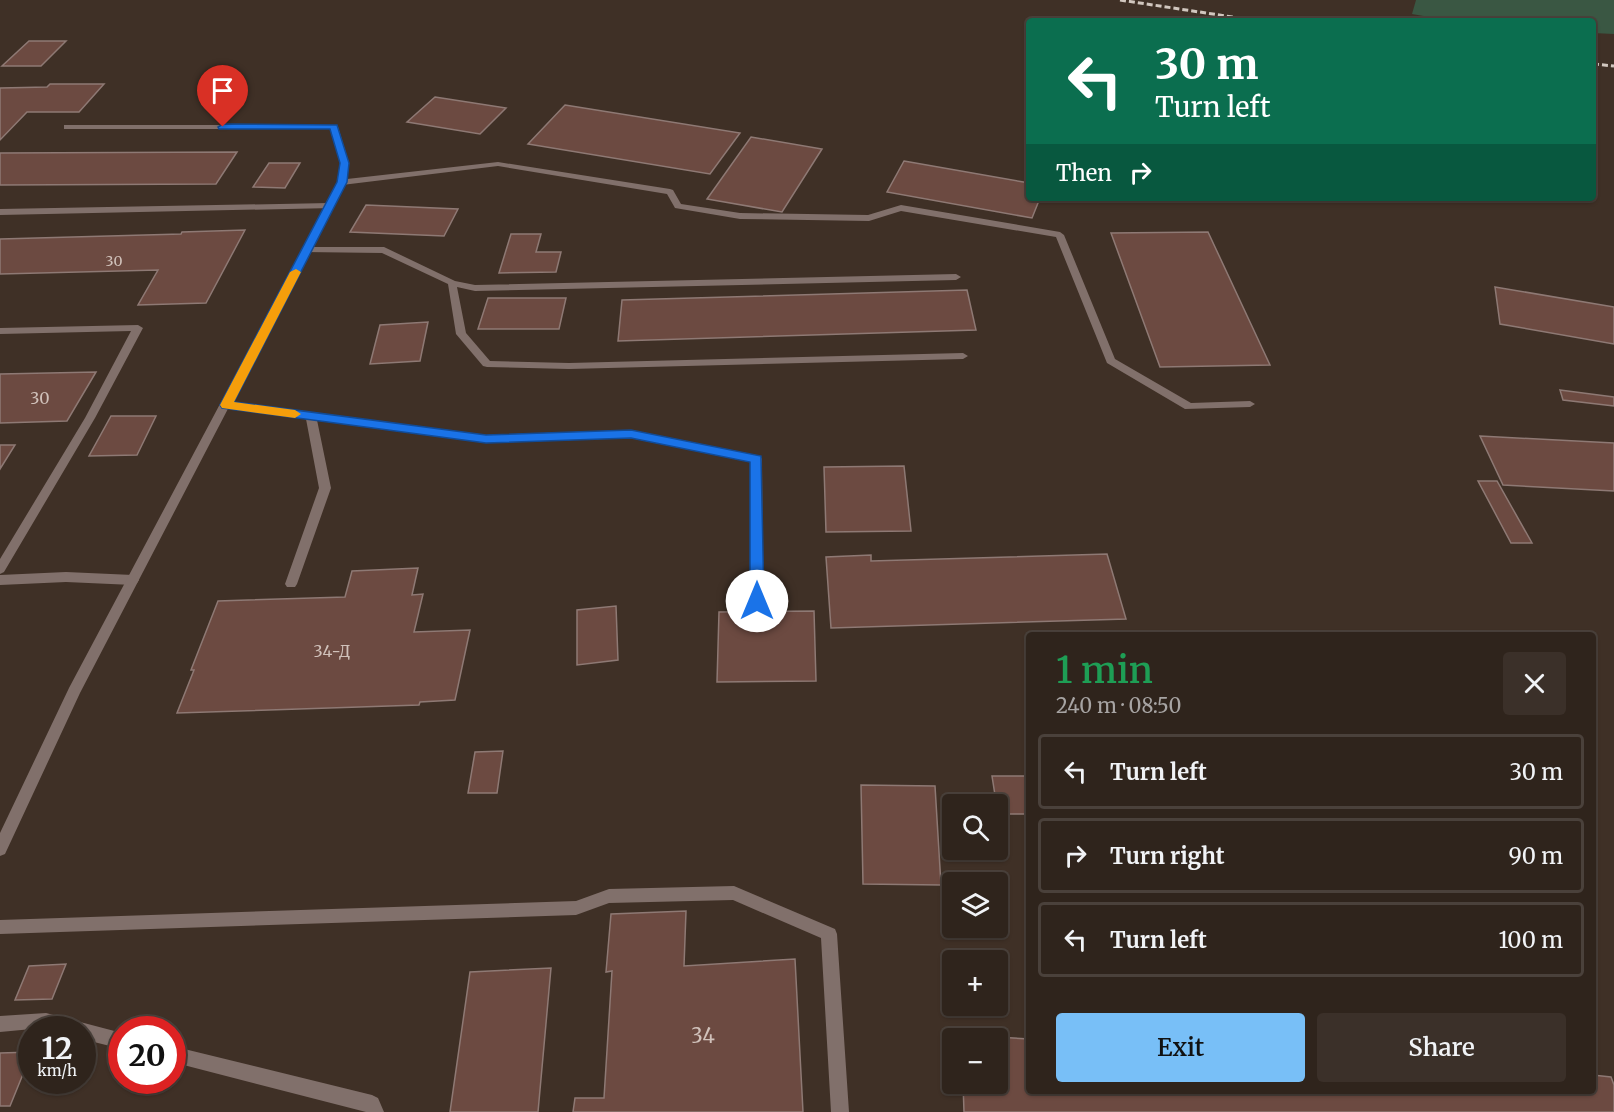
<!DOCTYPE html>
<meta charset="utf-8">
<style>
:root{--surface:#2f241c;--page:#3b3029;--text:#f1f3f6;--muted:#a7a4a3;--line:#4a413b;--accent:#78bff7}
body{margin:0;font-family:Merriweather,serif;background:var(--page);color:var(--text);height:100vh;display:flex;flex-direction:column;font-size:22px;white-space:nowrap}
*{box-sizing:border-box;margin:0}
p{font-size:20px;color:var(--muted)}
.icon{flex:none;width:33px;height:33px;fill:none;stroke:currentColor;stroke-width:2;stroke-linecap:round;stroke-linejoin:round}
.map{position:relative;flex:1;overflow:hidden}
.drawer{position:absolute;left:1026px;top:632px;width:570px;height:462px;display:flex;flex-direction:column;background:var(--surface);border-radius:6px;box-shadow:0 2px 4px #0004,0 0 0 2px var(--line)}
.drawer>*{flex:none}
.top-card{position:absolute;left:1026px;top:18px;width:570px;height:183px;border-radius:6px;box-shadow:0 2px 4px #0004,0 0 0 2px var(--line);background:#0b6e4f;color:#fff;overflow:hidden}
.controls{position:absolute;left:942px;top:794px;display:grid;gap:12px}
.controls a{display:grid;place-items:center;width:66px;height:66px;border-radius:6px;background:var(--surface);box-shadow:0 2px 4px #0004,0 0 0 2px var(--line);font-size:30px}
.speed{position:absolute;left:18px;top:1016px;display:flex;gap:12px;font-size:30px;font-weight:700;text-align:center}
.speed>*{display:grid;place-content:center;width:78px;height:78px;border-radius:50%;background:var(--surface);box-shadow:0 2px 4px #0004,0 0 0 2px var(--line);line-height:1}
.speed small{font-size:15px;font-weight:400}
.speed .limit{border:9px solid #d22;background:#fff;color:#111}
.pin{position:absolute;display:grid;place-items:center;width:51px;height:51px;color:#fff;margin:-62px -26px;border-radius:50% 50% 50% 0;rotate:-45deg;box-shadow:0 0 6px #0007}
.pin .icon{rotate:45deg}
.me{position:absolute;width:66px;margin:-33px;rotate:0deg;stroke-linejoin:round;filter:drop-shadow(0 0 4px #0008)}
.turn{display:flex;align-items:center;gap:21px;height:126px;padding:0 30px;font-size:27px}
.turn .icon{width:78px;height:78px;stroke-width:2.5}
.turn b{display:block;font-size:42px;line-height:51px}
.then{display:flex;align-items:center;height:57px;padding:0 30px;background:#0003;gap:12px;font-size:22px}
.round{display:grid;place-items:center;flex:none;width:63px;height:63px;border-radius:6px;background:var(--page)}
.summary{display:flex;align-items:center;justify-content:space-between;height:102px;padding:0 30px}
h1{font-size:36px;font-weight:600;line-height:45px;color:#1e9e55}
.cta{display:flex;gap:12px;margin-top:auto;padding:12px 30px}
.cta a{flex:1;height:69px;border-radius:6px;background:var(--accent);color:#111;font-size:24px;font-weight:600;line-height:69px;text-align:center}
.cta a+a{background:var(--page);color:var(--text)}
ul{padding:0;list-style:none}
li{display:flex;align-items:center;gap:18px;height:75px;margin:0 12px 9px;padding:0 18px;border:3px solid var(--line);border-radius:6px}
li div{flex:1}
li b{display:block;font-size:22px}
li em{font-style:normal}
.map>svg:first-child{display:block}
.green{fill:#3a5743}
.building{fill:#6c4a41;stroke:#8e7974;stroke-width:1.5}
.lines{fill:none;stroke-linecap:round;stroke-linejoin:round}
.service{fill:#81706b;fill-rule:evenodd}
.minor{fill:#81706b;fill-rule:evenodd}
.rail{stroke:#d1c7bf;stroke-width:3;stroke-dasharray:6 3;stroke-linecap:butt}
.route{fill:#1a73e8;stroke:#114b97;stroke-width:1.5}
.slow{fill:#f59e0b}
.labels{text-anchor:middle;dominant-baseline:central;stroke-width:6;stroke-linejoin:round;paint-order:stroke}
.far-number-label{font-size:14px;fill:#d0c1ba}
.number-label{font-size:16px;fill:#d0c1ba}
.near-number-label{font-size:20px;fill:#d0c1ba}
</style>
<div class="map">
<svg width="1614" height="1112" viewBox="0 0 1614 1112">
<rect width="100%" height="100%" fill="#3f3026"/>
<!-- green -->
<path class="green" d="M1416,0H1614V34L1593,33V21H1452L1412,14Z"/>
<!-- building -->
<path class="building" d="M29,41H66L41,66H2Z
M50,84H104L79,112H27L0,140V88L47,87Z
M435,97L506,108L480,134L407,122Z
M565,105L740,133L710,174L528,144Z
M751,137L822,149L782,212L707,199Z
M237,152L216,184L0,185V153Z
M904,161L1029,183V198H1040L1032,218L887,192Z
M269,163H300L285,188L253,187Z
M366,205L458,209L444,236L350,232Z
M245,230L206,303L138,305L158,270L0,274V239L181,234L182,232Z
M1208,232L1270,365L1160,367L1111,233Z
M511,234H541L536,252H561L556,272L499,273Z
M1495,287L1614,307V344L1500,324Z
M967,290L976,330L618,341L622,300Z
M488,298H566L559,329H478Z
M428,322L420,361L370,364L380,325Z
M96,372L67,421L0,423V374Z
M1560,390L1614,397V406L1563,400Z
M111,416H156L137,455L89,456Z
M1480,436L1614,443V491L1503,485Z
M0,445H15L0,469Z
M904,466L911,531L826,532L824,467Z
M1478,481H1497L1532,543H1511Z
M1107,554L1126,619L831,628L826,557L871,555V561Z
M418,568L412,595L423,594L414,632L470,630L455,700L420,702L419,705L177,713L194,670H191L218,601L345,597L352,571Z
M616,606L618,660L577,665V610Z
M814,611L816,681L717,682L719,612Z
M503,751L497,793H468L475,752Z
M992,776H1029V814H998Z
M861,785L935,786L941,885L863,884Z
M686,911L684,966L795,959L803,1112H573L575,1098H604L612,971L606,972L611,914Z
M66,964L52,999L15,1000L29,966Z
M551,968L538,1112H450L470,972Z
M962,1035L1029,1039V1090H1593V1075L1611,1077L1614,1085V1112H964L963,1083H998V1038H962Z
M32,1052L10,1106H0V1053Z"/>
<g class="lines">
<!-- service -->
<path class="service" d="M64,125H334L338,127L349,163L347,179L498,162L670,189L673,190L681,204L740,213L868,215L901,205L1060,232L1064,235L1115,359L1191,403L1250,401L1255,404L1250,407L1185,409L1107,363L1056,237L901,211L869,221L740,219L675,208L667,194L498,166L342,185L338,182L341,163L331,129H64Z
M330,203L333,204V208L0,215V209Z
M307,247H384L455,281L475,285L956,274L961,277L956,280L475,291L457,287L466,333L490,361L569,363L963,353L968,356L963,359L569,369L487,367L483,366L456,334L448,284L382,253L304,252L302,250Z
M138,325L143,328L95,418L4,572L0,574V559L85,418L131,331L0,334V328Z
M226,402L486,435L631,430L760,456L762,459L763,601L761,604H753L751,601L750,462L631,438L486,443L317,420L331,488L297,584L295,587H287L285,584L319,488L306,419L222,407L221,405L222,403Z
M66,572L133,575L137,577L139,580L137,583L133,585L66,582L0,585V575Z
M734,886L835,929L837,934L849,1112H831L821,938L733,900L609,903L576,915L0,934V920L576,901L609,889Z
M46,1013L122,1033V1049L82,1039V1029H32L0,1032V1016Z
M172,1046L372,1095L378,1098L384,1112H366L172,1062Z"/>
<!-- minor -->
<path class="minor" d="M342,179L346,182L80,693L5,854L0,856V833L69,688L338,182Z"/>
<!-- rail -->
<path class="rail" d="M1120,0L1259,21
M1593,64L1614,66"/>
</g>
<!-- route -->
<path class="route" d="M223,124L337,125L349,163L347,182L234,402L486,435L631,430L761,456L764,601L762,605H752L750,601V462L631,438L486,443L222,408L220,405L337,182L340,163L330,129H219L218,127Z"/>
<!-- slow -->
<path class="slow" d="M296,269L301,272L234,402L295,410L301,414L295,418L222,408L220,405L290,272Z"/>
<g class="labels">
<!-- far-number labels -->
<g class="far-number-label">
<text x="114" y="261">30</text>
</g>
<!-- number labels -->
<g class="number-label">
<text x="40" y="398">30</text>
<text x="332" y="651">34-Д</text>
</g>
<!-- near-number labels -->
<g class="near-number-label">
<text x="703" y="1035">34</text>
</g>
</g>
</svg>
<div class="controls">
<a><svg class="icon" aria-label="search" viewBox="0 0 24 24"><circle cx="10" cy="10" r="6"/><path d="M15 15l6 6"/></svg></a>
<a><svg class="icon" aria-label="layers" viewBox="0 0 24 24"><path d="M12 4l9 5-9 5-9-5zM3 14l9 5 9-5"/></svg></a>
<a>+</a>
<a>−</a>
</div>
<div class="speed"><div>12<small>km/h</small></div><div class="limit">20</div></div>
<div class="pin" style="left:223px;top:127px;background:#d93025"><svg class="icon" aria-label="arrive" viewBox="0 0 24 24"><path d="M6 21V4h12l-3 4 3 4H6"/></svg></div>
<svg class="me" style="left:757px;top:601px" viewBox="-20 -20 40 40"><circle r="19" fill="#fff"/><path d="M0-13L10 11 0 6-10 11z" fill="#1a73e8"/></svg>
<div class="top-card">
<div class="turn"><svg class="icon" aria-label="left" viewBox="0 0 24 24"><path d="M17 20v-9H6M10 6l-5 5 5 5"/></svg><div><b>30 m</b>Turn left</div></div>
<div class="then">Then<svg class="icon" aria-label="right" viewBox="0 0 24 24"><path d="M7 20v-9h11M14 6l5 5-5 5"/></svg></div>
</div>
<section class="drawer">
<div class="summary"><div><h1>1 min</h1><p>240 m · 08:50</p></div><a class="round"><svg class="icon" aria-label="close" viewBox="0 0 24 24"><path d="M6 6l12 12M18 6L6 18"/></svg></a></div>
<ul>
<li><svg class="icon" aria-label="left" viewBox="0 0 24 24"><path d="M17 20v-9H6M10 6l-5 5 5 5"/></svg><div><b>Turn left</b></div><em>30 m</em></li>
<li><svg class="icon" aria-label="right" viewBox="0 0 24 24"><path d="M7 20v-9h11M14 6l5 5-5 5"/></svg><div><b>Turn right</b></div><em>90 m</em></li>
<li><svg class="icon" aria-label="left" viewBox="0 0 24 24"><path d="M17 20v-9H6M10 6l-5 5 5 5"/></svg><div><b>Turn left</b></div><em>100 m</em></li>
</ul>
<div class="cta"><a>Exit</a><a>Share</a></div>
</section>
</div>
